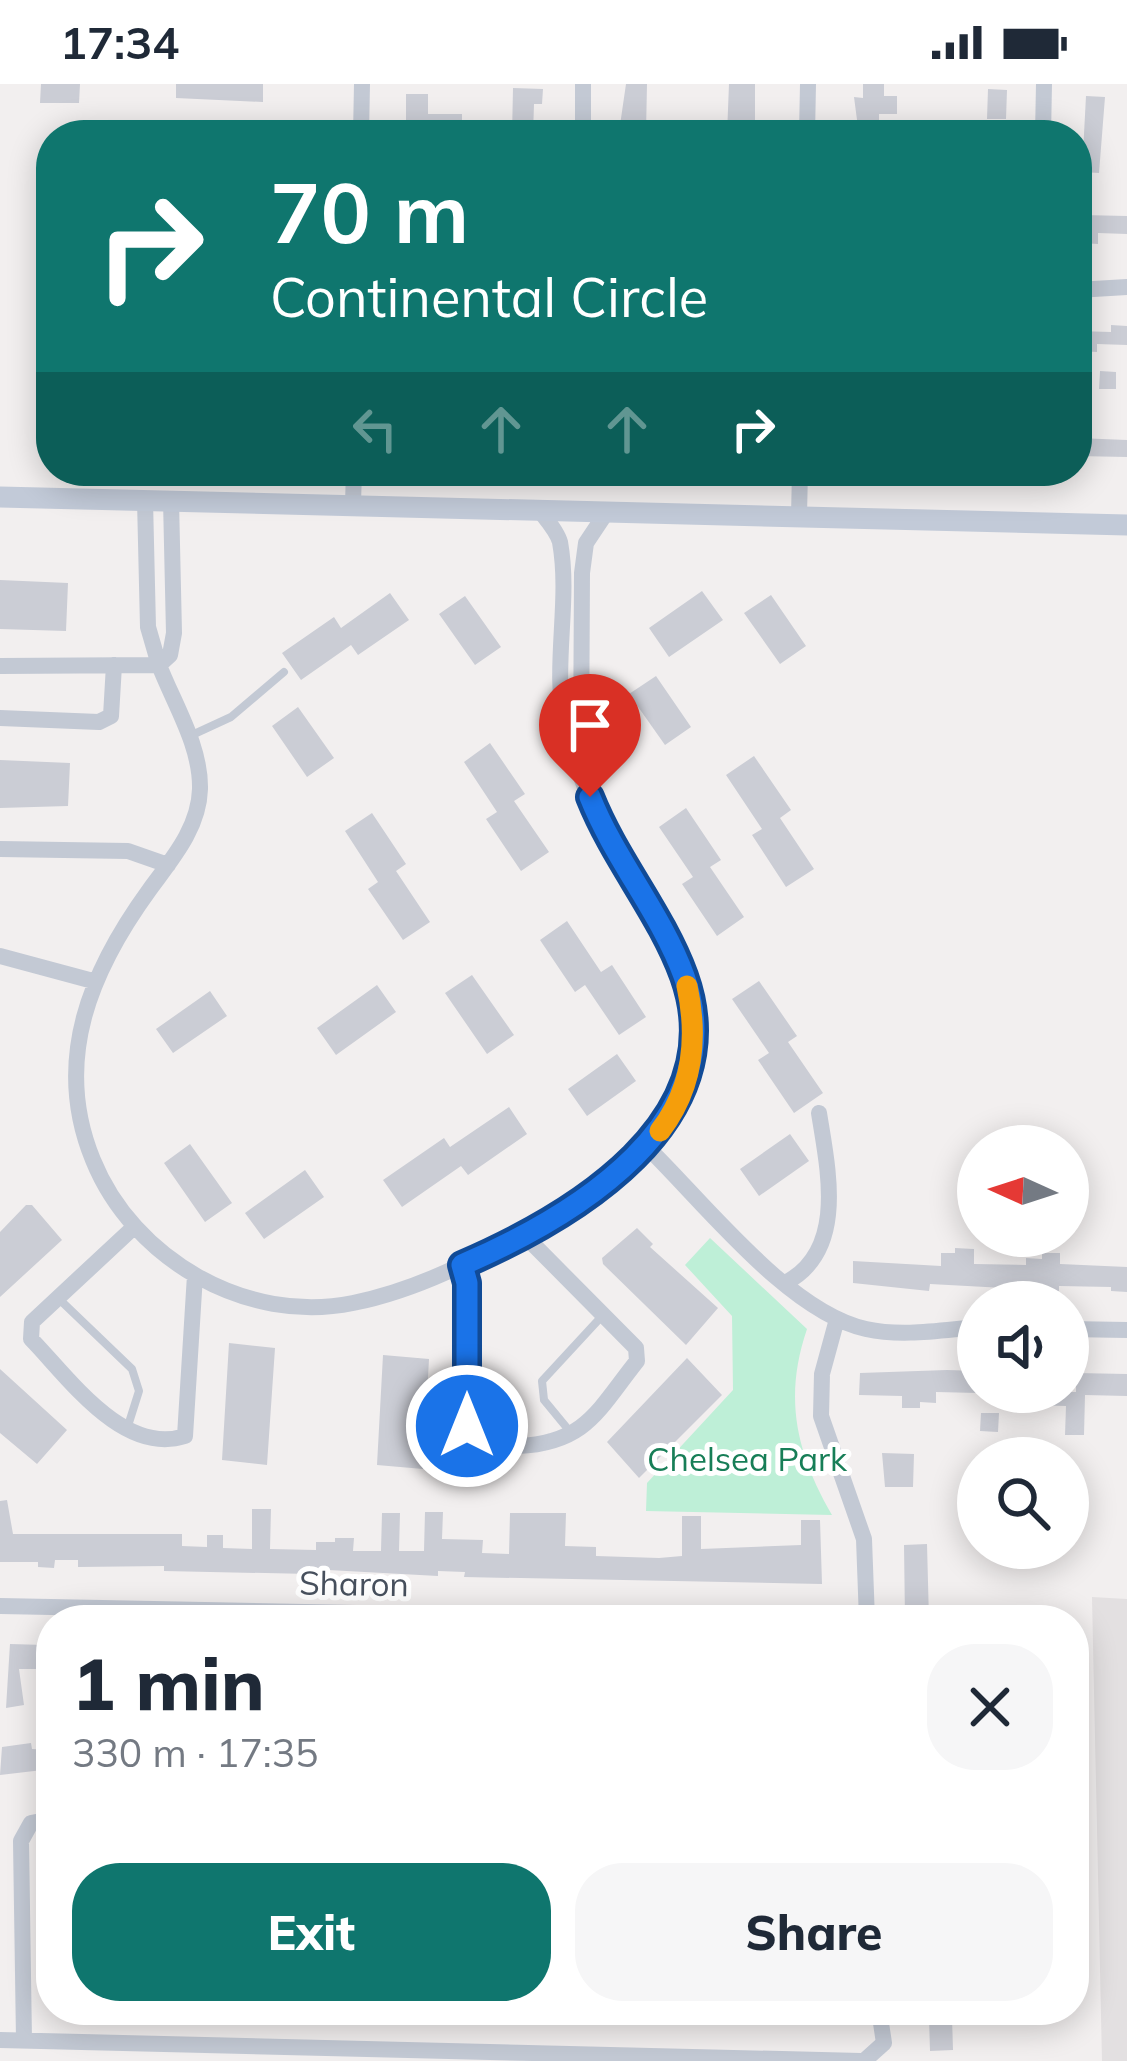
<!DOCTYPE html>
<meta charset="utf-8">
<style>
:root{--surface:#fff;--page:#f6f6f7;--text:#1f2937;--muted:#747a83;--accent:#0f766e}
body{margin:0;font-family:Mulish,sans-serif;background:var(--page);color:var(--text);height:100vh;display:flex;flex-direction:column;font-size:45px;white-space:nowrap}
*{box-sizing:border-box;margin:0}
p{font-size:39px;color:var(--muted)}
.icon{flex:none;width:66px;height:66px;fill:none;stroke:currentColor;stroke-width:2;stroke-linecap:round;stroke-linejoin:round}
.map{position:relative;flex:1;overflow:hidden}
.panel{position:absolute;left:36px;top:1521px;width:1053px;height:420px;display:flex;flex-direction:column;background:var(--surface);border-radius:48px;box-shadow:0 6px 30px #0003}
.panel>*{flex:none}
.banner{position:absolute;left:36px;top:36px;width:1056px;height:366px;border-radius:48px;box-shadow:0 6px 30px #0003;background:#0f766e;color:#fff;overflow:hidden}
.needle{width:78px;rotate:273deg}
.tools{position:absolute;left:957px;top:1041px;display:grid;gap:24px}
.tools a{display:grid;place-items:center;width:132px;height:132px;border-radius:50%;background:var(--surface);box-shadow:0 6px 30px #0003;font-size:60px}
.pin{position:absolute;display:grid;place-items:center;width:102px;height:102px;color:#fff;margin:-123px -51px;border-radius:50% 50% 50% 0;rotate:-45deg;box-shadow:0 0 12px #0007}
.pin .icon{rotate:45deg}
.me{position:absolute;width:132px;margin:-66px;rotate:0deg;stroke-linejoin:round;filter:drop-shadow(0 0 9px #0008)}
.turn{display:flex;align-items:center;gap:42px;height:252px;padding:0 36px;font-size:54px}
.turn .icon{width:156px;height:156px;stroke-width:2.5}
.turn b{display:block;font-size:84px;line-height:102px}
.lanes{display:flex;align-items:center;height:114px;padding:0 36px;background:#0003;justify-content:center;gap:60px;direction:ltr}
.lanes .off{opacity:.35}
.round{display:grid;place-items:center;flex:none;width:126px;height:126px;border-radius:48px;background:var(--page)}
.summary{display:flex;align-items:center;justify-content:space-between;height:204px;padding:0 36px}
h1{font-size:72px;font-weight:800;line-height:90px}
.cta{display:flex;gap:24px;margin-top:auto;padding:24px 36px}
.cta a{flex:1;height:138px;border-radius:48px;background:var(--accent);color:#fff;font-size:48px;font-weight:800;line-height:138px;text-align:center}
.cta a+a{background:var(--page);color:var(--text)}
.status{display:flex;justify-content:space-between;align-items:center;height:84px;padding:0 60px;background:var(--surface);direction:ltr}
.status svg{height:33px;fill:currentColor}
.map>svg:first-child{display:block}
.education{fill:#e3e0e1}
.green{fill:#beefd7}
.building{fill:#cbcdd5}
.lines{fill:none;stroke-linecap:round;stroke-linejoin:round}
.lane{stroke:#c3c9d4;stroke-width:8}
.street{stroke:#c3c9d4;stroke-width:16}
.secondary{stroke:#c2cad8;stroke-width:21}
.route-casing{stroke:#114b97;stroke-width:30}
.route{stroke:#1a73e8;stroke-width:21}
.slow{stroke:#f59e0b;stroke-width:21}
.labels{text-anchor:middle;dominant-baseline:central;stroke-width:10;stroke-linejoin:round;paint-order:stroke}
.park-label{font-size:33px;fill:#177e57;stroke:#fff}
.street-label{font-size:33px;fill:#47505d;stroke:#fff}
</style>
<div class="status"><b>17:34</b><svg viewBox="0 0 49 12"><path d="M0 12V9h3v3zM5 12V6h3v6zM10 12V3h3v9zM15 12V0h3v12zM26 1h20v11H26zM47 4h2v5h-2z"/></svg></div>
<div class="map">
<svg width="1127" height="1977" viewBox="0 0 1127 1977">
<rect width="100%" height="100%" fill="#f2efef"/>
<!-- education -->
<path class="education" d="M1092,1513L1127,1515V1977H1102Z"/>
<!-- green -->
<path class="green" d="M710,1154L807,1245C783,1315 797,1370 832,1431L646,1427L647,1399L733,1306L732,1232L685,1181Z"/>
<!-- building -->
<path class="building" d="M41,0H80L79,19H40Z
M176,0H263V18L176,14Z
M626,0H647L646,49L619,48Z
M729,0H755V51H727Z
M863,0H884V12H897V30H879V51H859L854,13L863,14Z
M513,4L543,5L542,20H534L533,51H512Z
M988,5L1007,6L1006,35H987Z
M406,10H428V30H462V46L406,51Z
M1086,12L1105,13L1099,89L1082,88Z
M1082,131L1127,132V150L1098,149V160L1081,159Z
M1111,241L1127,242V261L1097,260V268L1077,267V247L1111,248Z
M1100,287L1116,288V305H1099Z
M1077,354L1127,356V373L1077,372Z
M0,496L68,499L66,547L0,545Z
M702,507L723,536L669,573L649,544Z
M390,509L409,536L358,571L351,561L301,596L282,569L334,533L341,544Z
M771,511L806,562L780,580L744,529Z
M465,512L501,563L475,581L439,530Z
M656,592L691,643L665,661L629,610Z
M298,623L334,674L307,693L272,642Z
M490,659L525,710L514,717L549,768L521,787L486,735L497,728L464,678Z
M754,672L791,726L780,734L814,785L786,803L752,751L762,745L726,691Z
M0,676L70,679L68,722L0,724Z
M686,724L721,776L710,783L744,833L717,852L682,800L693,793L659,743Z
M372,729L406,780L396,787L430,838L403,856L368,805L378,798L345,747Z
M567,837L601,888L612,881L646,933L619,951L585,901L575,908L540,856Z
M472,891L514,951L487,970L445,909Z
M759,897L797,952L788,958L823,1009L794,1029L758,976L769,969L732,915Z
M377,901L396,928L336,971L317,944Z
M210,907L227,932L173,969L156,945Z
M617,970L636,997L587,1032L568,1005Z
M509,1023L527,1050L468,1091L461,1082L402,1123L383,1096L444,1054L450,1063Z
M790,1050L809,1077L759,1112L740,1085Z
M190,1060L232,1119L205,1138L164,1079Z
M305,1086L324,1113L264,1155L245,1129Z
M26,1121H32L62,1156L0,1213V1148Z
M637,1144L653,1160L650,1163L718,1224L686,1261L603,1180L602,1174Z
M955,1164L974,1165V1180L1026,1181V1174L1042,1175V1169H1060V1180L1127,1183V1208L1111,1207V1203L1059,1202V1207L930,1200L929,1207L853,1199V1177L941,1182V1169H955Z
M229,1259L275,1264L267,1381L222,1376Z
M383,1271L429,1275L423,1385L377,1381Z
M687,1274L722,1311L639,1394L607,1358Z
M0,1285L67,1346L37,1380L0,1349Z
M947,1286L978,1287V1309L936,1308V1319L920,1318V1324H902V1312L859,1311L860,1289Z
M1076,1289L1127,1290V1312L1085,1311L1084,1351H1065L1066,1322L1030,1321L1031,1308H1076Z
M981,1329H999L998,1348L980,1347Z
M882,1369L914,1370L913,1403H885Z
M7,1416L13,1450H182V1462L207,1463V1451H223V1464L252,1465V1425H271L270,1465L316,1466V1458H335V1454H354L353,1467H381L382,1429H400L399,1467H424L425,1428H443L442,1455L483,1456L482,1469L509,1470L510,1429H566L565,1462L596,1463V1472L659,1474L682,1472V1432H701V1465L801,1461V1436H820L822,1500L464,1493L465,1488L438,1487V1492L310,1485V1490L164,1487V1482L78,1483V1476H55L54,1484L38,1483V1478H0V1417Z
M927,1460L929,1536H905L904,1461Z
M10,1560L45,1561L51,1564V1585H19L24,1621L6,1624Z
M31,1659L32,1665L51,1666V1685L0,1691L2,1663Z
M952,1933L953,1966L930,1967L929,1934Z"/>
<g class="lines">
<!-- lane -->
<path class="lane" d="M192,651L231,633L284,588
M59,1215L132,1285L139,1307L127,1345
M572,1350L544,1316L542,1297L603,1231"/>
<!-- street -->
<path class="street" d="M361,51L362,0
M583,51V0
M807,51L808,0
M1043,51L1044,0
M1077,206L1127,203
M145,416L148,543L159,581L170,571L174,549L171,416
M353,419L354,387
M799,432L800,387
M0,582L159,581C174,620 201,662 200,705C199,744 172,775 150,805C91,886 52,976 93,1076C133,1175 247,1241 353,1219C418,1206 479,1174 535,1142C609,1099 685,1050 694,957C701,879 634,810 602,743C589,715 574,677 566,646C551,584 571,520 560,458C557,447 547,436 540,427
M0,634L99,638L111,632L114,581
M581,670L582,489L586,459L606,429
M0,765L128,767L168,781
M0,872L93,897
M646,1062C703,1117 788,1228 866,1245C903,1253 941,1246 978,1243
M134,1143L32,1238L31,1255C69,1294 123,1372 185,1352L195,1191
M462,1181L467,1199L471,1354C487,1363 500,1362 518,1362C586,1359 598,1326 637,1277L636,1264L522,1149
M785,1199C847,1167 828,1086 819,1029
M837,1235L822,1290L821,1332L864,1455L867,1536
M1068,1245L1127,1246
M0,1522L707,1536
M0,1956L861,1977
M24,1956L21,1757L31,1739L51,1735
M864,1977L884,1959L879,1926"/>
<!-- secondary -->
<path class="secondary" d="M0,413L1127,441"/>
</g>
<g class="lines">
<!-- route casing -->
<g class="route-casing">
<path id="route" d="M467,1342V1199L462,1181C573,1133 736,1037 684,892C661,829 615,776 590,713"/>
</g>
<!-- route -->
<use href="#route" class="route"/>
<!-- slow -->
<path class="slow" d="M660,1047C693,1004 698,953 687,902"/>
</g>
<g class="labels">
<!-- park labels -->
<g class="park-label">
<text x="747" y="1374">Chelsea Park</text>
</g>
<!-- street labels -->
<g class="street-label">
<text transform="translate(354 1499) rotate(1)">Sharon</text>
</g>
</g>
</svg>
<div class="tools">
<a><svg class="needle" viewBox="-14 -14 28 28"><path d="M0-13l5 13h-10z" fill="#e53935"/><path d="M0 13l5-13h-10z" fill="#747a83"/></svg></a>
<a><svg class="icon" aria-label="sound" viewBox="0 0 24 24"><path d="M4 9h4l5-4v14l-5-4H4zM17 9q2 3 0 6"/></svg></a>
<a><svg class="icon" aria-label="search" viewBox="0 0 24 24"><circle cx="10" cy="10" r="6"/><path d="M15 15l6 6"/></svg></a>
</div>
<div class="pin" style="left:590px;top:713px;background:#d93025"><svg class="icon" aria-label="arrive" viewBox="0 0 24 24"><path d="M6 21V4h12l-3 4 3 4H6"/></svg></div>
<svg class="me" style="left:467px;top:1342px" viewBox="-20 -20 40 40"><circle r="17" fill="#1a73e8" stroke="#fff" stroke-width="3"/><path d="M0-11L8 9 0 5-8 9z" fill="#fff"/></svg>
<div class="banner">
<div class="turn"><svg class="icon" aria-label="right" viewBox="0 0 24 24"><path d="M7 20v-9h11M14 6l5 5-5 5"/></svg><div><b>70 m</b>Continental Circle</div></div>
<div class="lanes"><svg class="icon off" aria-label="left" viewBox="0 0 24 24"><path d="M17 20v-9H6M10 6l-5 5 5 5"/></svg><svg class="icon off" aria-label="ahead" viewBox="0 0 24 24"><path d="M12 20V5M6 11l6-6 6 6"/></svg><svg class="icon off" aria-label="ahead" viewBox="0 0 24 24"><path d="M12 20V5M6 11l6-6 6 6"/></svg><svg class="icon" aria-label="right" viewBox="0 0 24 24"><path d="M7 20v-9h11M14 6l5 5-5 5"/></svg></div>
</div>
<section class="panel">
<div class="summary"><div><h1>1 min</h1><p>330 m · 17:35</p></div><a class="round"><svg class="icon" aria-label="close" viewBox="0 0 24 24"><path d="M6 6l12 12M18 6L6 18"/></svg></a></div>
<div class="cta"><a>Exit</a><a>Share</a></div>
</section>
</div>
